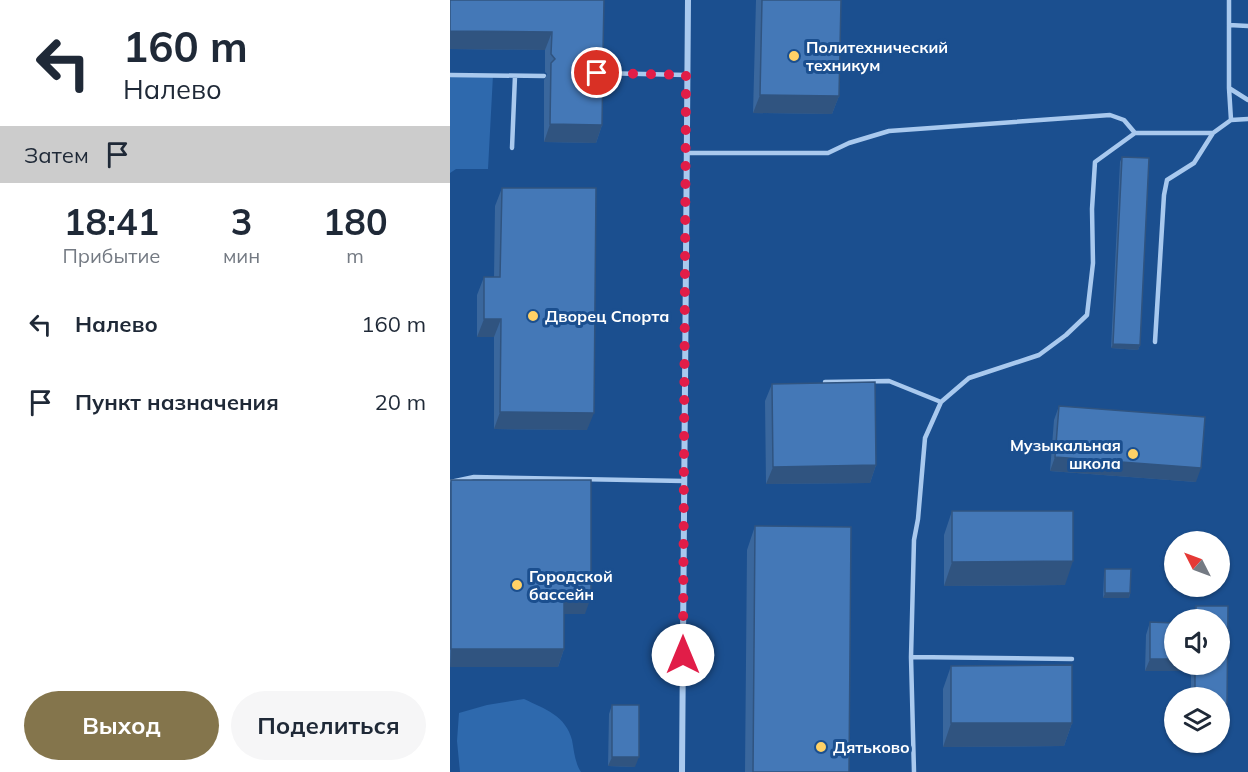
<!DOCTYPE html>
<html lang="ru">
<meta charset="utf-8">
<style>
:root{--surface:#fff;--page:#f6f6f7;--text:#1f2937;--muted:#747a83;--accent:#84754c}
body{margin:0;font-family:Mulish,sans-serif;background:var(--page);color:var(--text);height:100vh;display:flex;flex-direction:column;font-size:22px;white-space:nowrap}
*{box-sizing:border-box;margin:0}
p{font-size:20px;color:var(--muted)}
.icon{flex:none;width:33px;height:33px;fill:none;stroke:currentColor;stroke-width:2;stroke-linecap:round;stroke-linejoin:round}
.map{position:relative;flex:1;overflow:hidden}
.panel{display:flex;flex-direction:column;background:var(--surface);width:450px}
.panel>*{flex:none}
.guide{background:#fff;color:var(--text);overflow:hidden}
.needle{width:39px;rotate:312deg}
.controls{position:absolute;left:714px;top:531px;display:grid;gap:12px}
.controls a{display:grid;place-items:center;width:66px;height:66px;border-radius:50%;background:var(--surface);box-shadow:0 2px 4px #0004;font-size:30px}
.pin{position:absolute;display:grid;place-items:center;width:51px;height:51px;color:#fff;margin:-26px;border:3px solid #fff;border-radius:50%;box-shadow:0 2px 6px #0007}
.me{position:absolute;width:66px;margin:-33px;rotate:0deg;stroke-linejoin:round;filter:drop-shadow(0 0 4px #0008)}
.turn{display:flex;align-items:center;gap:21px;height:126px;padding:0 24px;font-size:27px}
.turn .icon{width:78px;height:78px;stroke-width:2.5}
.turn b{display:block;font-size:42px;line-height:51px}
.then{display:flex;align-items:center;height:57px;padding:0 24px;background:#0003;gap:12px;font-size:22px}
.eta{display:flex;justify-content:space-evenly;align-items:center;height:102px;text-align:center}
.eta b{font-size:36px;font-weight:700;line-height:42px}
.button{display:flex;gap:12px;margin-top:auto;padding:12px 24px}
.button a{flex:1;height:69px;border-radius:36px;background:var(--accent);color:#fff;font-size:24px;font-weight:700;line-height:69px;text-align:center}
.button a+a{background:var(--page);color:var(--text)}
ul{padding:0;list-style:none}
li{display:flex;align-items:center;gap:18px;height:78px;padding:0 24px}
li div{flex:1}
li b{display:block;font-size:22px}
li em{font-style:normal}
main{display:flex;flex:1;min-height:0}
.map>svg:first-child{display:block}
.green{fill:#2e69ad}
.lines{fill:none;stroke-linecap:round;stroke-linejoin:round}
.lane{stroke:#a9c9ee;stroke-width:4.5}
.street{stroke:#a9c9ee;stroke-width:6}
.wall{fill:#3a679d}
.shaded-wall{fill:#305480}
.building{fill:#4478b7;stroke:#305480;stroke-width:1.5}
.route{stroke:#e11d48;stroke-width:10;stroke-dasharray:0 18}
.poi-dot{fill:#ffd166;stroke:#1b4f8f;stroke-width:2}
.labels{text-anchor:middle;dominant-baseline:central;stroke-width:6;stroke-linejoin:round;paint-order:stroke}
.poi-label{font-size:16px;font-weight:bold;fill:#fff;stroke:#1b4f8f;text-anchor:start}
</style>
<main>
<section class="panel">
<div class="guide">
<div class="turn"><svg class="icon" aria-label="left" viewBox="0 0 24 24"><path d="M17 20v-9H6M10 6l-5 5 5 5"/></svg><div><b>160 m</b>Налево</div></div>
<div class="then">Затем<svg class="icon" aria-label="arrive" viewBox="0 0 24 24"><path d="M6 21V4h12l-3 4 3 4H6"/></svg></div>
</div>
<div class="eta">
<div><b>18:41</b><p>Прибытие</p></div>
<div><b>3</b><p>мин</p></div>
<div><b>180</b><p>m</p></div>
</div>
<ul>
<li><svg class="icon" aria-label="left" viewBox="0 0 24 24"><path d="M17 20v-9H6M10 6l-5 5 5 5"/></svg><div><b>Налево</b></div><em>160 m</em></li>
<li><svg class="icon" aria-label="arrive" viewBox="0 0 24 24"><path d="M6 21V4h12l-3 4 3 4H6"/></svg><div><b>Пункт назначения</b></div><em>20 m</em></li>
</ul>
<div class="button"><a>Выход</a><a>Поделиться</a></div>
</section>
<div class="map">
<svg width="798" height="772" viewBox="0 0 798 772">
<rect width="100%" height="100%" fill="#1b4f8f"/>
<!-- green -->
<path class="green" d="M0,75H43L38,169H6L0,173Z
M74,699C95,709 116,716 122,740C124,751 125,763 131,772H10L7,741L9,713L37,705Z"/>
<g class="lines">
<!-- lane -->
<path class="lane" d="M779,0V88L798,100
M779,25L798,26
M149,73L236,75
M0,75L94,76
M781,120L798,119
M62,148L65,76
M236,153H378L399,143L439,131L660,115L674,120L685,133H763
M705,342L714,195L717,180L744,163L763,133L781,120L779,88
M375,382L439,381L491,402
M0,482L24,477L234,481
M461,657L622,659
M464,772L461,657L464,540L468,519L475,438L491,402L519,378L589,355L616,335L637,315L643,263L642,209L645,162L685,133"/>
<!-- street -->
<path class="street" d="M232,772L238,0"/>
</g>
<!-- wall -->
<path class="wall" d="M154,0L151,57L152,125L146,143L94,142V80L97,74L95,72V50L0,49Z
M306,0H391L389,96L382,114L303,113Z
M672,157L690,345L688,350L661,348L670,162Z
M52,188L137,430L44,429V337H27V295L34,277H44L45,206Z
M322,384L426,465L420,483L316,484L315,401Z
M609,406L746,482L600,471L604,420Z
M1,480L135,614H114V649L108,667H0V483Z
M502,511L615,585L494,586V535Z
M305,526L399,772H295L297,550Z
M655,569L680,593L679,598H653L654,574Z
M746,606H778L777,704L772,716H770V698H741V671H695L696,635L700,622L724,623V664H770V620H742Z
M501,666L622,723L614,746L493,747V689Z
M162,705L185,767L158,766L159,714Z"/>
<!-- shaded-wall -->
<path class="shaded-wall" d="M0,31L102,32L95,50L0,49Z
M310,95L389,96L382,114L303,113Z
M100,124L152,125L146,143L94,142Z
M34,319H51L44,337H27Z
M663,344L690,345L688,350L661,348Z
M50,412L144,413L137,430L44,429Z
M605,457L751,468L746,482L600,471Z
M426,465L420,483L316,484L323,467Z
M623,561L615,585L494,586L502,562Z
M770,571L776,572L773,581H770Z
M655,593H680L679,598H653Z
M114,597H141L135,614H108Z
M1,649H114L108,667H0Z
M700,659H724V664H743L741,671H695Z
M770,704H777L772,716H770Z
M501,723H622L614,746L493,747Z
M162,757H189L185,767L158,766Z"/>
<!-- building -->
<path class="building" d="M0,0H154L153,51L149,56L153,60L152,125L100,124L101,63L105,59L101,54L102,32L0,31Z
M312,0H391L389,96L310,95Z
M672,157L699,158L690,345L663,344Z
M52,188H146L144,413L50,412L51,319H34V277H50Z
M425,382L426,465L323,467L322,384Z
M609,406L755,417L751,468L605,457Z
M1,480H141V597H114V649H1Z
M502,511H623V561L502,562Z
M305,526L401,527L399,772H303Z
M770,550L777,551L776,572L770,571Z
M655,569H681L680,593H655Z
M746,606H778L777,704H770V698H745V664H770V620H746Z
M700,622L724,623V659H700Z
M622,665V723H501V666Z
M162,705H189V757H162Z"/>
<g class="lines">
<!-- route -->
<path class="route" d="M147,73L236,75L233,655"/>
</g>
<!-- markers -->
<g class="poi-dot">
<circle cx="344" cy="56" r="6"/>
<circle cx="83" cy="316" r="6"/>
<circle cx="683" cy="454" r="6"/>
<circle cx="67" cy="585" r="6"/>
<circle cx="371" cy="747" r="6"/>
</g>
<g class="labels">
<!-- poi labels -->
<g class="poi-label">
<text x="356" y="47">Политехнический<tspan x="356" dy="18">техникум</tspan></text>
<text x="95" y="316">Дворец Спорта</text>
<text x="671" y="445" text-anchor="end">Музыкальная<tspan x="671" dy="18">школа</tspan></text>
<text x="79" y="576">Городской<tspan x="79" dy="18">бассейн</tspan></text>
<text x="383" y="747">Дятьково</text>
</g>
</g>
</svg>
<div class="controls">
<a><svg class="needle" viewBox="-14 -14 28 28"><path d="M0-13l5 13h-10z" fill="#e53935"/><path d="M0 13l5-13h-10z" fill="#747a83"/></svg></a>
<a><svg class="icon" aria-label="sound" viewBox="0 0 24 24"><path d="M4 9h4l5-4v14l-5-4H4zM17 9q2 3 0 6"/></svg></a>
<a><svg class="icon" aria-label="layers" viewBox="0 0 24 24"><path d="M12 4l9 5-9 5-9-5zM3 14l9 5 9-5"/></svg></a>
</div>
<div class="pin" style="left:147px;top:73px;background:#d93025"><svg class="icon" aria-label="arrive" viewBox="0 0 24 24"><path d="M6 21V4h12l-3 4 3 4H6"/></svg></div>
<svg class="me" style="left:233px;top:655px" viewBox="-20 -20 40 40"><circle r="19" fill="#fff"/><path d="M0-13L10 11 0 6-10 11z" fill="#e11d48"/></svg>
</div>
</main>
